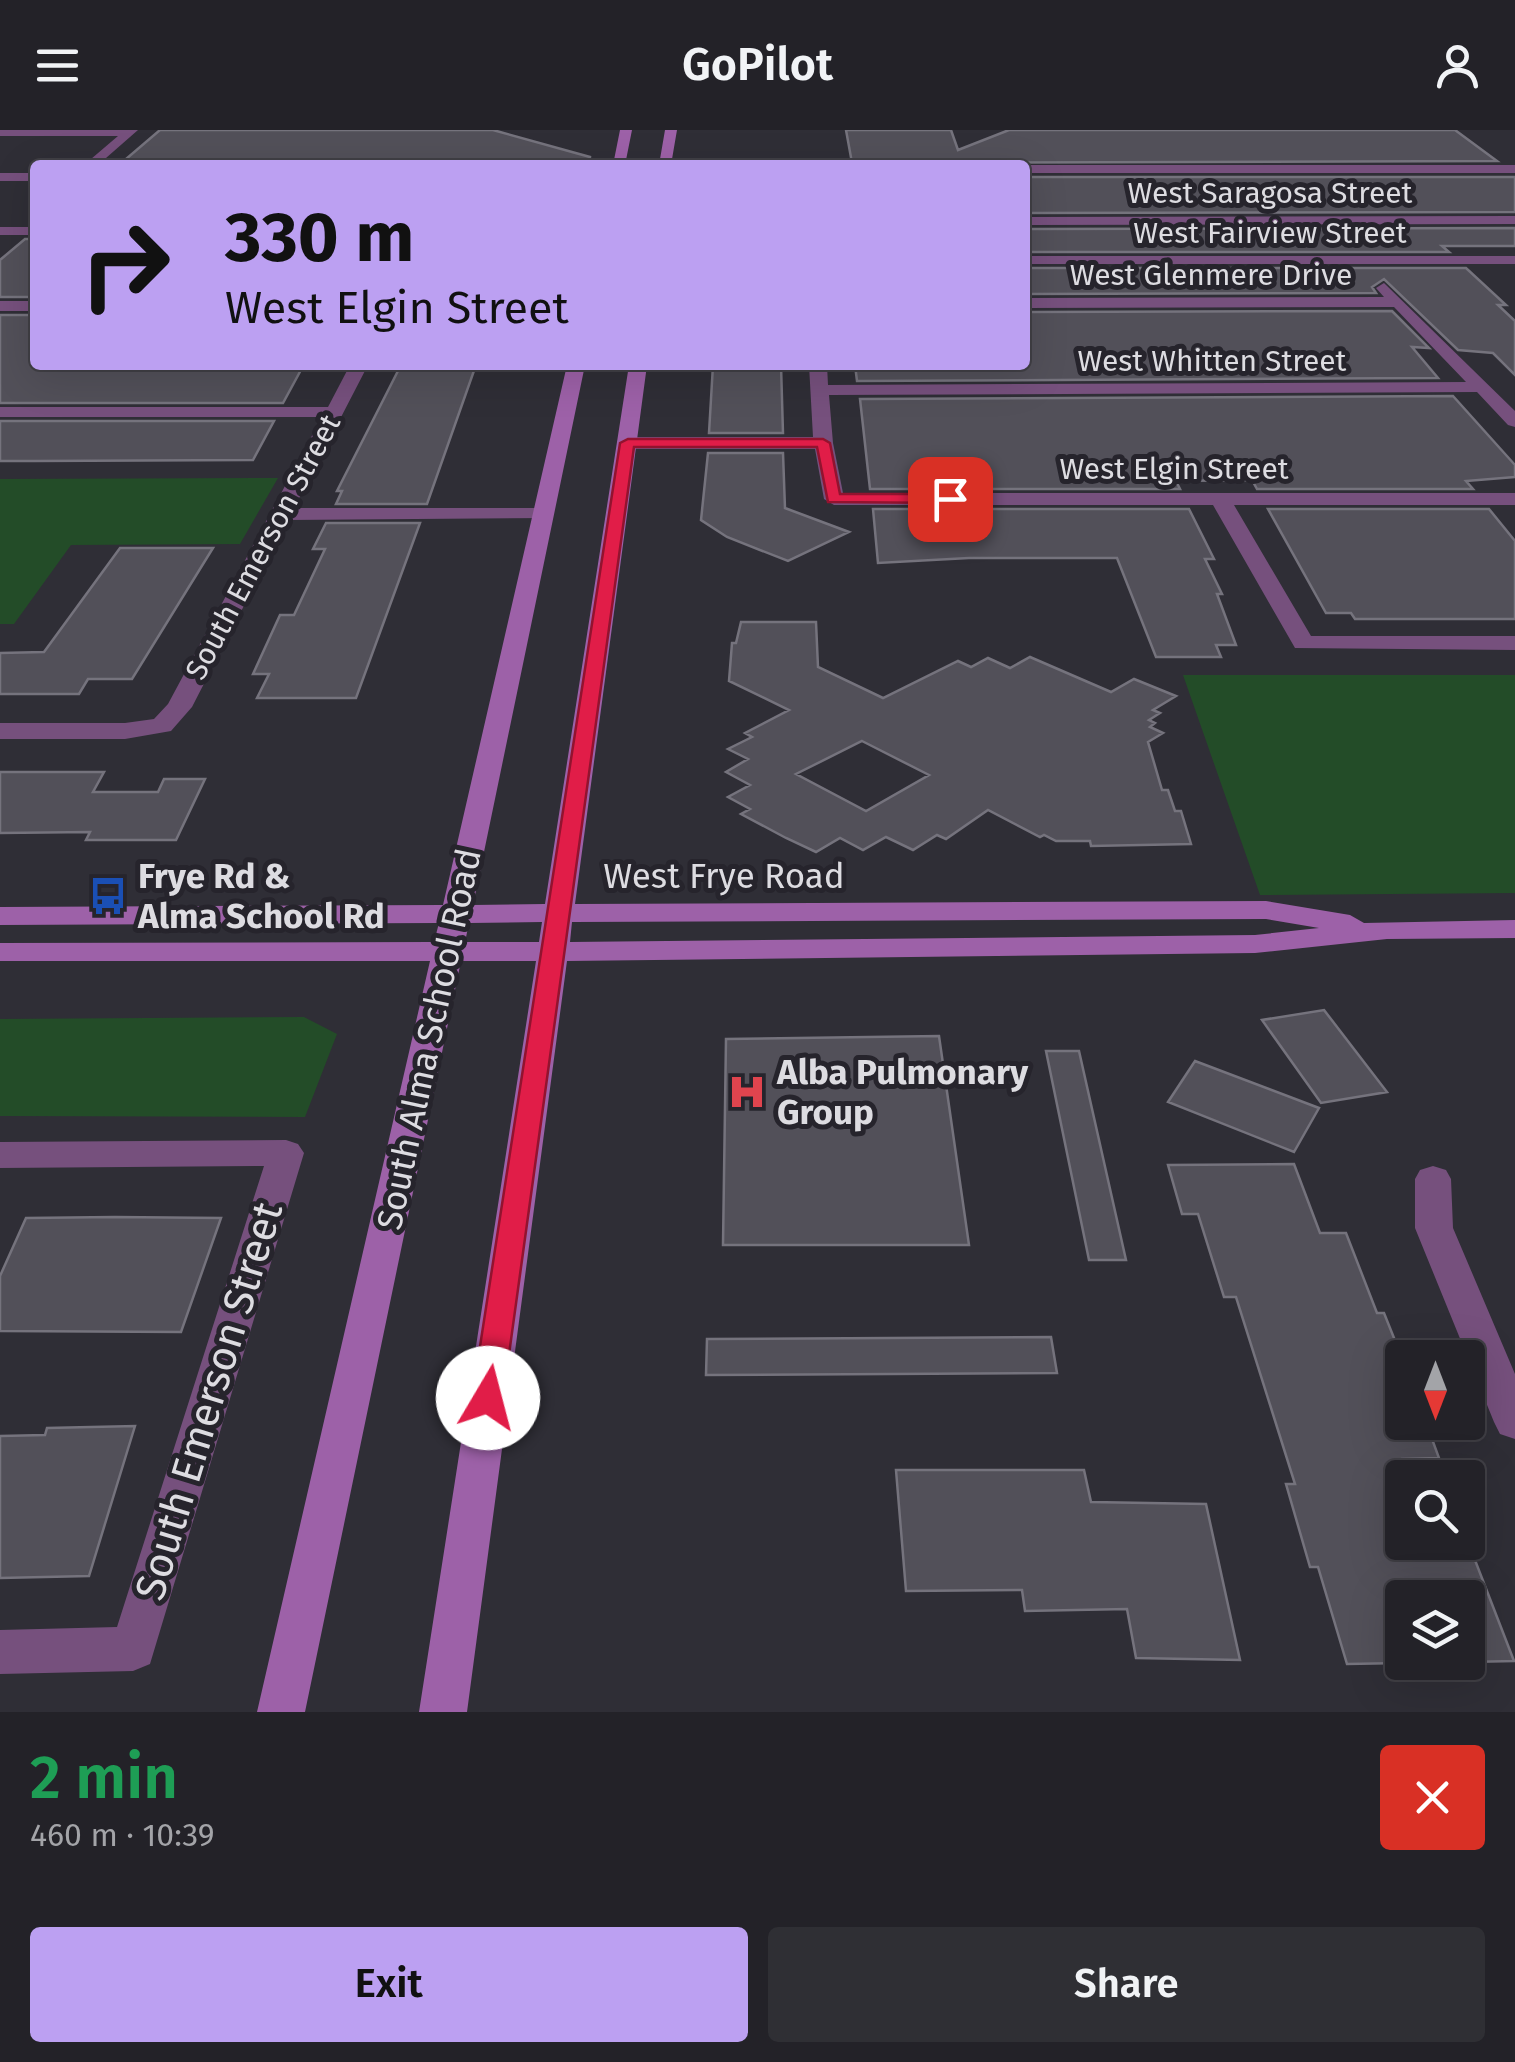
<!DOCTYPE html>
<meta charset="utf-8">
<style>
:root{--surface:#232228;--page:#2f2f34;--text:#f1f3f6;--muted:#a3a4a8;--line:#403f45;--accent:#bca0f2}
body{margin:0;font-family:"Fira Sans",sans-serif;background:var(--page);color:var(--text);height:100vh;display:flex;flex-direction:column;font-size:38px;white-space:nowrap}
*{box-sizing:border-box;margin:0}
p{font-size:32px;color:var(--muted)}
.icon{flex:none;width:55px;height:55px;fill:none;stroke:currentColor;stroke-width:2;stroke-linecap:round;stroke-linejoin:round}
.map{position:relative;height:1582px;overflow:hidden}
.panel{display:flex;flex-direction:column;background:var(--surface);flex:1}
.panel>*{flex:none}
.banner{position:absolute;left:30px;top:30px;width:1000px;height:210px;border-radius:10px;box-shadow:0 10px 40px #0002,0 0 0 2px var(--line);background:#bca0f2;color:#111;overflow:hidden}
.needle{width:65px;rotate:180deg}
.fabs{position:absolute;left:1385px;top:1210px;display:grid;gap:20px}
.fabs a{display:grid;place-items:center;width:100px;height:100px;border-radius:10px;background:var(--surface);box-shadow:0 10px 40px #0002,0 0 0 2px var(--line);font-size:50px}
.pin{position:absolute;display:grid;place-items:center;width:85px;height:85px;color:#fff;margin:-42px;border-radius:20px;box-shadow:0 5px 15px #0006}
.me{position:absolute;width:110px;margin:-55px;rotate:8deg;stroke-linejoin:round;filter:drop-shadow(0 0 8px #0008)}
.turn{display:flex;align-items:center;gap:35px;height:210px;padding:0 30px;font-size:45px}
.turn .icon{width:130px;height:130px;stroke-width:2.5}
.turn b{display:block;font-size:70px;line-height:85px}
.round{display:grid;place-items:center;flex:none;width:105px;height:105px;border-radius:10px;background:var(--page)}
.summary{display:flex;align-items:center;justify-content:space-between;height:170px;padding:0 30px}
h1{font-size:60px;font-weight:600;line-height:75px;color:#1e9e55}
.action{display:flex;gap:20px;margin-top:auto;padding:20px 30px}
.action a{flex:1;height:115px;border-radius:10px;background:var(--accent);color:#111;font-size:40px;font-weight:600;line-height:115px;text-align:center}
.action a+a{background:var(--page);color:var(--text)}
header{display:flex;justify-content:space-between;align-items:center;height:130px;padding:0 30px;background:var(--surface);font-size:45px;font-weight:600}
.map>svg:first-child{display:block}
.green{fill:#234c28}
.building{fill:#525059;stroke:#75737d;stroke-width:2.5;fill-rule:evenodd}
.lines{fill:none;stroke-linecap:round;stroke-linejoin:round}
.street{fill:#76507d;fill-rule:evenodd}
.secondary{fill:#9d61a8;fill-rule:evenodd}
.route{fill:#e11d48;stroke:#92132f;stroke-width:2.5}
.labels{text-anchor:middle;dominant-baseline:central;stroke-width:10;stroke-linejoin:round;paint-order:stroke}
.far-street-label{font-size:30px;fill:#dddce1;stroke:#26242c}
.poi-label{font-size:35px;font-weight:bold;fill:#dddce1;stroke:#26242c;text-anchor:start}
.street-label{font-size:35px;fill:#dddce1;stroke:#26242c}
.near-street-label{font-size:42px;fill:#dddce1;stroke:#26242c}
</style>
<header><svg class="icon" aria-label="menu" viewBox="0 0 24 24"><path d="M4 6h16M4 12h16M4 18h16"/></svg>GoPilot<svg class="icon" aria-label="person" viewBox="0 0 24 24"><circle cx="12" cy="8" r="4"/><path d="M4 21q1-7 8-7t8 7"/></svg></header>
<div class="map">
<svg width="1515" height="1582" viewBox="0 0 1515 1582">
<rect width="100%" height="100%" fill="#2f2e36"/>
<!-- green -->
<path class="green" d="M278,348L240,414L71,415L14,494H0V349Z
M1183,545H1515V763L1260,765Z
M304,887L337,904L305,987L0,986V889Z"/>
<!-- building -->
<path class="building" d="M160,0H493L590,27L589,35H119Z
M846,0H951L958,20L1009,0H1455L1497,31L852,33Z
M1025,47H1515V82L1025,83Z
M1515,98V116H1442L1449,122H1025V99Z
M25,109H35V167H0V130Z
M1025,138H1466L1506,175H1498L1515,191V245L1493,223L1458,220L1384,149L1372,157L1376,163L1025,164Z
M1392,181L1429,218L1412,217L1438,248L857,251L855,235H1025V182Z
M0,185H35V238H302L283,273H0Z
M401,235H476L427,374H336L342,361H337Z
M713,235H781L783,303H709Z
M1453,266L1515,335V347L1466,351L1473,359H1257L1252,350L1176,351L1180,359H870L860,269Z
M0,291H274L253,330L34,331H0Z
M708,323H783L785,378L849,402L788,431L727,407L701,390Z
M873,379H1189L1214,429H1205L1222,464H1217L1236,515H1216L1221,527H1156L1117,428H969L878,433Z
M1268,379H1489L1515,411V489H1355L1351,483H1326Z
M326,393H420L356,568H257L269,544H253L280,485H294L325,419H313Z
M120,418H213L132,549H88L79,564H0V523L44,522Z
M741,492H816L818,537L883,568L958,531L971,537L988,528L1010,538L1030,527L1111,562L1134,549L1176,566L1153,580L1160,583L1149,590L1155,593L1150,597L1163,603L1148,612L1162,660H1168L1175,681H1181L1191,714L1091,716L1090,711H1056L1044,705L1040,707L988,680L946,709L937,705L913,720L886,707L863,720L840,708L816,722L786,708L741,684L750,679L728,667L750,655L726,642L748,629L728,619L752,607L745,603L789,580L729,551L732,513H736ZM862,611L929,645L866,681L796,644Z
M0,642H104L93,662H158L164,649H205L176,710H86L90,702L0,703Z
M1324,880L1387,962L1321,973L1262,890Z
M939,906L969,1115H723L726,909Z
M1046,921H1079L1126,1130H1089Z
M1195,931L1319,978L1294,1022L1168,972Z
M1294,1034L1320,1103H1346L1377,1183H1384L1402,1228V1292H1421L1423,1298H1428L1439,1328L1402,1329V1412H1468L1514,1531L1468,1532V1468H1402V1533L1347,1534L1318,1437H1310L1286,1354H1295L1236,1167H1224L1198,1084H1182L1168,1035Z
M115,1087L221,1088L181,1202L0,1201V1146L26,1088Z
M1051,1207L1057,1243L706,1245L707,1209Z
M135,1296L89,1446L0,1448V1306L45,1305L47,1298Z
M896,1340H1084L1091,1372L1206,1374L1240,1530L1136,1528L1127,1479L1025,1481L1022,1460L906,1461Z"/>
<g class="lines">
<!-- street -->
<path class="street" d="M0,0H138L98,35H84L118,6H0Z
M1025,35H1515V43H1025Z
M0,43H35V51H0Z
M1515,86V94L1025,95V87Z
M0,97H35V105H0Z
M1025,126H1515V134H1025Z
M1384,153L1515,281V297L1508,295L1477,262L829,265L833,313L843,363H1515V375H1234L1311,506H1515V520L1295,518L1213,375H834L824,369L815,319H628L618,313L628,307H813L809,235H827L828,255L1466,252L1394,177L1025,178V168L1384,167L1376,158Z
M0,171H35V181H0Z
M350,235H368L294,378H542L552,384L549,388L288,390L192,577L171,601L125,609H0V593H125L154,589L168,574L322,287H0V277H328Z
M286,1010L298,1014L304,1023L150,1534L133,1541L0,1544V1500L117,1497L264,1036L0,1038V1012Z
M1433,1036L1446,1040L1451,1049L1453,1098L1515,1244V1309L1500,1304L1494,1292L1415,1098V1049L1420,1040Z"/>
<!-- secondary -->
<path class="secondary" d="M620,0H632L625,35H613Z
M665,0H677L671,35H659Z
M567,235H585L473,775L545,774L629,235H647L575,774L1266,771L1350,785L1364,793L1515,790V808L1387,809L1255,823L567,831L467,1582H419L536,831H461L305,1582H257L430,831H0V813L434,812L439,793L0,795V777L443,775ZM1266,789L1319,798L1255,805L570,812L572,792ZM542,792L539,812H465L469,793Z"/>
</g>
<!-- route -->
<path class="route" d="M628,309H823L830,313L840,364H950L957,369L950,373L828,372L817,317H634L503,1268L499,1278L488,1281L477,1278L472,1268L620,313Z"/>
<!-- icons -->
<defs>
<g id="bus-bare" transform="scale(3)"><path d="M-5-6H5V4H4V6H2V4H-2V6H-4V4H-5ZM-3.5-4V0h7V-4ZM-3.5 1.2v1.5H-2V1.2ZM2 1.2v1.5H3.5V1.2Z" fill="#1a4fb4" stroke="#26242c" stroke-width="2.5" paint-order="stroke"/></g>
<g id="hospital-bare" transform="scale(3)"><path d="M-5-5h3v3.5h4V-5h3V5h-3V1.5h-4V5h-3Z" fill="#e0444e" stroke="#26242c" stroke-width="2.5" paint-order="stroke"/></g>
</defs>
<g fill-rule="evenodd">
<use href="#bus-bare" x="108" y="766"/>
<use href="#hospital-bare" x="747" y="962"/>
</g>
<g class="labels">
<!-- far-street labels -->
<g class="far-street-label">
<text x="1270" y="63">West Saragosa Street</text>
<text x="1270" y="103">West Fairview Street</text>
<text x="1211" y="145">West Glenmere Drive</text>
<text x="1212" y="231">West Whitten Street</text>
<text x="1174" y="339">West Elgin Street</text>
<text transform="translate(263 417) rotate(-62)">South Emerson Street</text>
</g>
<!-- poi labels -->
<g class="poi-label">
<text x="138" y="746">Frye Rd &amp;<tspan x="138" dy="40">Alma School Rd</tspan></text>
<text x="777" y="942">Alba Pulmonary<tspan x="777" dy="40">Group</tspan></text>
</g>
<!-- street labels -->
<g class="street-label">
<text x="724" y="746">West Frye Road</text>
<text transform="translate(429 909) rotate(-78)">South Alma School Road</text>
</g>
<!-- near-street labels -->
<g class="near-street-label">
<text transform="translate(209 1271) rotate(-73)">South Emerson Street</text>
</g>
</g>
</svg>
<div class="fabs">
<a><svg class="needle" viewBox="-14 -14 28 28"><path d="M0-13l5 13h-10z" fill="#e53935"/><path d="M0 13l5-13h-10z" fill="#a3a4a8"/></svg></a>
<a><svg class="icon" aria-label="search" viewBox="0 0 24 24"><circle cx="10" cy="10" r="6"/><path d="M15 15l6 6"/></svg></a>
<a><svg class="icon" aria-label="layers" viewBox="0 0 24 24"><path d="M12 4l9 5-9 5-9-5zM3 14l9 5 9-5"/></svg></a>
</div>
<div class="pin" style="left:950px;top:369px;background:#d93025"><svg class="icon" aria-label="arrive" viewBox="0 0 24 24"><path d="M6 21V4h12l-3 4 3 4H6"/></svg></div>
<svg class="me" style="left:488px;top:1268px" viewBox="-20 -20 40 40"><circle r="19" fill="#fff"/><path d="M0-13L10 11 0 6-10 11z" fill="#e11d48"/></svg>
<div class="banner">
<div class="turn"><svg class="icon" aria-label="right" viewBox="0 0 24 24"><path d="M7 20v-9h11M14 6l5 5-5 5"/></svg><div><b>330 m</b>West Elgin Street</div></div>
</div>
</div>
<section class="panel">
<div class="summary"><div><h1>2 min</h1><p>460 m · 10:39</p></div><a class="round" style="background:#d93025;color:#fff"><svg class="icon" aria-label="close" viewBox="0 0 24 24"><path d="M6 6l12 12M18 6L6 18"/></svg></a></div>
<div class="action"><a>Exit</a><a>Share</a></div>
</section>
